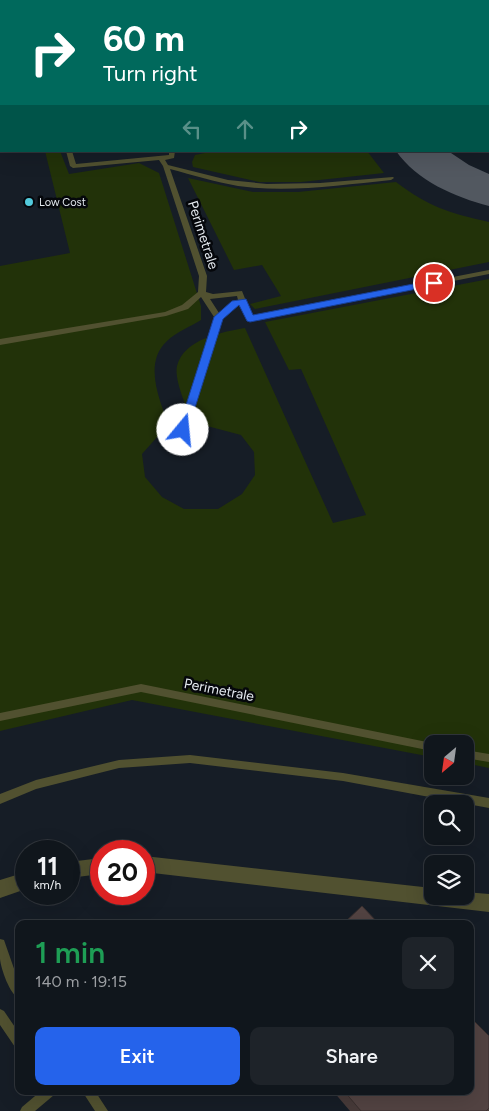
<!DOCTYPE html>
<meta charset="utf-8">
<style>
:root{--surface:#10161c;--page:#1e2329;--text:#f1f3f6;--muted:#9c9fa3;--line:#30353b;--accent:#2563eb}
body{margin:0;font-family:Figtree,sans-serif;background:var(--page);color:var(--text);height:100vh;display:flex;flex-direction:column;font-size:19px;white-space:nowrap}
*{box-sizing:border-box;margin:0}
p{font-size:16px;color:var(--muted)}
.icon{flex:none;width:28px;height:28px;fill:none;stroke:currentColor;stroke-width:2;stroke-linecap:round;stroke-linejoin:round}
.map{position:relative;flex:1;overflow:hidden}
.details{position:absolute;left:15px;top:920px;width:459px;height:175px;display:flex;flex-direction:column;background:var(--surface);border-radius:10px;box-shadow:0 5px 20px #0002,0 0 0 1px var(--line)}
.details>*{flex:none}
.banner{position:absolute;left:0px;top:0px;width:490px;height:152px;box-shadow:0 5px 20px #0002,0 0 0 1px var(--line);background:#00695c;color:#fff;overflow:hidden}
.needle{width:32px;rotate:209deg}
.controls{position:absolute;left:424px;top:735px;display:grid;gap:10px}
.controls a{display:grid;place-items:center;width:50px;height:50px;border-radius:10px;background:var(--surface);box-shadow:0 5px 20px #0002,0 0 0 1px var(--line);font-size:25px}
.speed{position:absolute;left:15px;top:840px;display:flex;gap:10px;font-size:25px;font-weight:700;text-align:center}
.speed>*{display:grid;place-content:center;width:65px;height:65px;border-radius:50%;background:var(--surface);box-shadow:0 5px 20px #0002,0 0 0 1px var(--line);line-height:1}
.speed small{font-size:12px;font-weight:400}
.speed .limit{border:8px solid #d22;background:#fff;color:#111}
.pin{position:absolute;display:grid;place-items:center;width:42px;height:42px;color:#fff;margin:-21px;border:2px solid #fff;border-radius:50%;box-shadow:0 1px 5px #0007}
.me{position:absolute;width:55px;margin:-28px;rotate:17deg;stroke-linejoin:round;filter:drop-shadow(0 0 4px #0008)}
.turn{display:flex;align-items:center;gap:18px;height:105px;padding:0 20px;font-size:22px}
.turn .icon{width:65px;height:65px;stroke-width:2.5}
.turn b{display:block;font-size:35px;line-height:42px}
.lanes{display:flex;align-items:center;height:48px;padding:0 20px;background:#0003;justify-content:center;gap:25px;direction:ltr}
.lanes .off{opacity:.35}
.round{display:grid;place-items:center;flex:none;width:52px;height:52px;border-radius:10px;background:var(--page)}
.headline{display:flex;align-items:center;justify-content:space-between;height:85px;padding:0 20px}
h1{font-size:30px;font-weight:600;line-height:38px;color:#1e9e55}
.cta{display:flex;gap:10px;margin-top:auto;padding:10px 20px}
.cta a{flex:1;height:58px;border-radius:10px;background:var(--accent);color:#fff;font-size:20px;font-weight:600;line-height:58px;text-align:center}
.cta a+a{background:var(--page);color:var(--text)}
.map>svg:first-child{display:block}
.green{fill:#223209}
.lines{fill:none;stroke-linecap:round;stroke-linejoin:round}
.taxiway{fill:#525860;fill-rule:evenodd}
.service{fill:#515130;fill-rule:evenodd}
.minor{fill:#515130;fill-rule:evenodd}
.wall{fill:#473a39}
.building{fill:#524342;stroke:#392f2e}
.route{fill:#2563eb;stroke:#184099}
.poi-dot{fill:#53cadc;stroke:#05070b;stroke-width:2}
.labels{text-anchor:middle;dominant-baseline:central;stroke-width:5;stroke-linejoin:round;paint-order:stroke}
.far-poi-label{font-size:11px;fill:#e4e9ef;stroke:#05070b;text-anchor:start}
.street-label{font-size:14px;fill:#e4e9ef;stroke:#05070b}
</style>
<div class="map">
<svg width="489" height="1111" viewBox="0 0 489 1111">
<rect width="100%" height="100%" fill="#161d26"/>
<!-- green -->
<path class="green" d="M45,151H60L69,174L139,163L159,173L201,306V320C190,327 176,332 167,341C142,364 161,403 170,429L158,436L142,454L145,477L162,497L184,509H218L242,494L255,475L254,452L241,435L192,422C187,408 174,380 177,366C184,339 222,332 245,328L333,523L366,515L301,369L289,370L265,322L489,279V768L465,763V744H432V757L132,700L0,731V266L70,253Z
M215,151H367L384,173L301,182H259L193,167L192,162L195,155Z
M188,178L253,192H298L396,182C429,207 449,213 489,222V262L255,309L250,304L281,296L262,265L234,270Z"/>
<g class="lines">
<!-- taxiway -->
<path class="taxiway" d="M349,0H390V1H350Z
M396,151H448L469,165L489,174V206C455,197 417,181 396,151Z"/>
<!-- service -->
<path class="service" d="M7,0H13L14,1H8Z
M110,0H116L117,1H111Z
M0,44H1V50H0Z
M66,151H72L76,164L169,155V151H175L174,158L165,160L168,165L228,180L267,184L320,183L393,177L394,178L391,180C341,185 288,193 238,186C215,182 193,175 170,169L207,276L206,292L213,294L242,291L252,316L489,270V274L250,321H247L240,304L239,305L221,318L187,430L183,433L179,430L214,317L201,297L188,309L166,316L0,345V339L165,312L182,305L198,292L199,276L163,166L159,160L73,168L70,166ZM237,296L238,300L233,301L219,313L210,299Z
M141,684L432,743L435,744H432V751L141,692L0,721V713Z
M465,750L489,754V762L465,758Z
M190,755L343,773L489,798V808L343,781L190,763L119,768L36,789L0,804V794L36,780L119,760Z
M0,939L4,940L19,983V998C10,995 1,969 0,959C0,953 0,945 0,939Z
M0,1009L4,1011L19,1033V1049L15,1047L0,1025Z
M41,1091H56L54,1095L35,1111H20L22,1107Z
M82,1091H95L108,1111H95Z"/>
<!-- minor -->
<path class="minor" d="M144,856L432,888V896H465V892L489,894V912L144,872Z
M101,858V874L69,878V862Z
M26,872V889L0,898V880Z"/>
</g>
<!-- wall -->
<path class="wall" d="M489,1036V1111H350L333,1091H470Z"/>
<!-- building -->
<path class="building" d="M362,906L379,924H343Z
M470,1017L489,1036V1108L486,1111H361L344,1091H470Z"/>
<!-- route -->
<path class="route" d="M434,280L439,283L437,285L250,322L247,321L239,305L223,319L188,430L183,434L179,433L178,430L214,317L232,301L246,299L253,315Z"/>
<!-- markers -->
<circle class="poi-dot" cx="29" cy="202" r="5"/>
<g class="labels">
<!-- far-poi labels -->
<g class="far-poi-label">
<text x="39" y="202">Low Cost</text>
</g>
<!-- street labels -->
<g class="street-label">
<text transform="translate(203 235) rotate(72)">Perimetrale</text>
<text transform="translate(219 690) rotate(11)">Perimetrale</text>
</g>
</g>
</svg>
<div class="controls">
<a><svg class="needle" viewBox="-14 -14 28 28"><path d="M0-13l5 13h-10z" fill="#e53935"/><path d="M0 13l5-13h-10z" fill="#9c9fa3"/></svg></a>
<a><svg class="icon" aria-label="search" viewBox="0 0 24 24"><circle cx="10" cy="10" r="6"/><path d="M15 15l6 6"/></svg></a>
<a><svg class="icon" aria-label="layers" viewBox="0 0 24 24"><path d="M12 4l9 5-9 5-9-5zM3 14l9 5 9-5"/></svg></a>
</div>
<div class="speed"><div>11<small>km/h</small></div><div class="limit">20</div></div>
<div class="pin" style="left:434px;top:283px;background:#d93025"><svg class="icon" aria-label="arrive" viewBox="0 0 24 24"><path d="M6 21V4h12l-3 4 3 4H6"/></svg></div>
<svg class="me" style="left:183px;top:430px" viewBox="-20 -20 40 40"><circle r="19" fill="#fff"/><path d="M0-13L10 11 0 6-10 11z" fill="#2563eb"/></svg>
<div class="banner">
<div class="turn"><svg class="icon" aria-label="right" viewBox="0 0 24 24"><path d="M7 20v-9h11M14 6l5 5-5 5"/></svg><div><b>60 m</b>Turn right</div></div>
<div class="lanes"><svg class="icon off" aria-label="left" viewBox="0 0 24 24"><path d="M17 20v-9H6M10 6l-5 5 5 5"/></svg><svg class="icon off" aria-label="ahead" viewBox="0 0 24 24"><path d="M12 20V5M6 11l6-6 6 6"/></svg><svg class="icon" aria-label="right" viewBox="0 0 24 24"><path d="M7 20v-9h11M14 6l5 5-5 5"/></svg></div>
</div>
<section class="details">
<div class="headline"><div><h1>1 min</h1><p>140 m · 19:15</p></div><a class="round"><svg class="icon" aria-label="close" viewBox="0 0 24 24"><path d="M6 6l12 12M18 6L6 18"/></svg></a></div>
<div class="cta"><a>Exit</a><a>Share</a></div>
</section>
</div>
